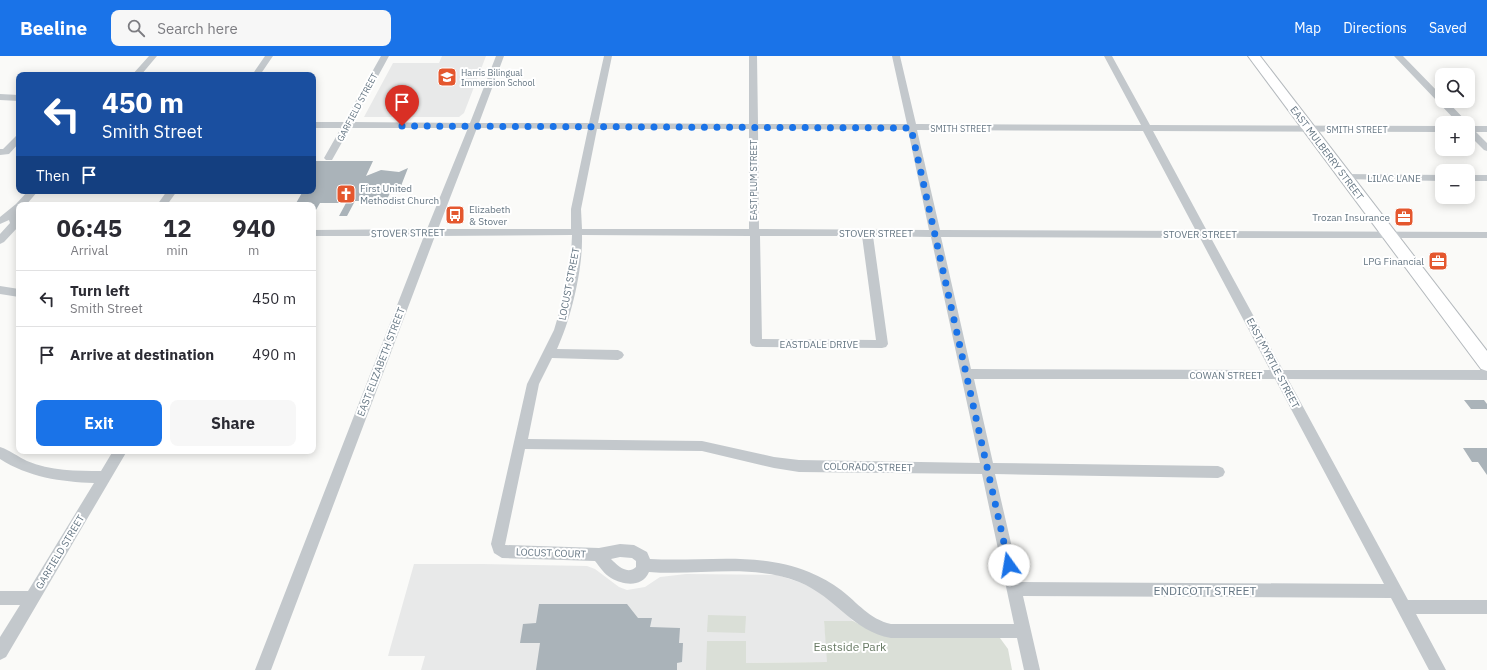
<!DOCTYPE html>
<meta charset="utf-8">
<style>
:root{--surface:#fff;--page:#f7f7f7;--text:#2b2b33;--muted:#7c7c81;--line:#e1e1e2;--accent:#1a73e8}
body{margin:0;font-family:"IBM Plex Sans",sans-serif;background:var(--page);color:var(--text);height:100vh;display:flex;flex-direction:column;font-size:15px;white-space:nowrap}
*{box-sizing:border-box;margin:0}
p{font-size:13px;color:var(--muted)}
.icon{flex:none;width:22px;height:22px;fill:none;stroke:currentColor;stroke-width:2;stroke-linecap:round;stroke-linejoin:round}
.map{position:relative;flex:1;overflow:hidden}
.drawer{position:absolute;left:16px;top:146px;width:300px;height:252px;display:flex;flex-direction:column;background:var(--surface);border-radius:8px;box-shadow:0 2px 10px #0003}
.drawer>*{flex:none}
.top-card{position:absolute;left:16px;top:16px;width:300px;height:122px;border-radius:8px;box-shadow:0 2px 10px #0003;background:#1a4fa0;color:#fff;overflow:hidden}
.buttons{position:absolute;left:1435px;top:12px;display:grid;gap:8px}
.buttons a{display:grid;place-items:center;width:40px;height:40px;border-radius:8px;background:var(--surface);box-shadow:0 2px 10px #0003;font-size:20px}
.pin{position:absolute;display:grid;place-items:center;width:34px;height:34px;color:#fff;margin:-41px -17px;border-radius:50% 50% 50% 0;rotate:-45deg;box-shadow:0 0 4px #0007}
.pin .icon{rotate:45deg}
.me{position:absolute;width:44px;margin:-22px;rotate:347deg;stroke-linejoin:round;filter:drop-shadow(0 0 3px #0008)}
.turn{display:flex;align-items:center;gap:14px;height:84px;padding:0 20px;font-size:18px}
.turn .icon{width:52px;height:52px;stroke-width:2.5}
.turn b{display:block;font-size:28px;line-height:34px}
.then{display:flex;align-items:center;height:38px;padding:0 20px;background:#0003;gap:8px;font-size:15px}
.eta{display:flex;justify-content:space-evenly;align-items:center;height:68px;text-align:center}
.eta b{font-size:24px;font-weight:800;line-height:28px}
.cta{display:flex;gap:8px;margin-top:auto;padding:8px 20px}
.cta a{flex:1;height:46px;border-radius:8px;background:var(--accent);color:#fff;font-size:16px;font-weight:800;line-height:46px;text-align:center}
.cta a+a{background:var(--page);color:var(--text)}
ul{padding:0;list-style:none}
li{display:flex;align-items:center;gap:12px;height:56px;padding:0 20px;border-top:1px solid var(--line)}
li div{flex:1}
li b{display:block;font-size:15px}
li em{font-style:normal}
header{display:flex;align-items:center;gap:24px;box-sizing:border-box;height:56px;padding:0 20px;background:var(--accent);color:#fff}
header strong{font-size:19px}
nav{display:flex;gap:22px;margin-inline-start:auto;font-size:14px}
.search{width:280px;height:36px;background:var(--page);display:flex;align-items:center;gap:10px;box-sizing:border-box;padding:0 14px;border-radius:8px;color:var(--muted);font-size:15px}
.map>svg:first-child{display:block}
.built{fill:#e8e9e9}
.green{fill:#dadfd7}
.building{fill:#aab3b9}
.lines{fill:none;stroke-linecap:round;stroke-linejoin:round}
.highway-casing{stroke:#b4b9bd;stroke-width:2}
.minor{fill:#c3c8cc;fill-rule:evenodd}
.highway{fill:#fff;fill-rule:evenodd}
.route{stroke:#1a73e8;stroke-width:7;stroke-dasharray:0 12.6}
.labels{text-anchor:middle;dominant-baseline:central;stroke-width:4;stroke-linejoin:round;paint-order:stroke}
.far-poi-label{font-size:9px;fill:#657683;stroke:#fff;text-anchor:start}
.far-street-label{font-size:9px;fill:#657683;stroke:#fff}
.street-label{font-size:10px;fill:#657683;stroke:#fff}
.poi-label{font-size:10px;fill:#657683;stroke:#fff;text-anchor:start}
.near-street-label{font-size:12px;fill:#657683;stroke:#fff}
.near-park-label{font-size:12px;fill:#687a64;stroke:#fff}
</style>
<header>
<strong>Beeline</strong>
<div class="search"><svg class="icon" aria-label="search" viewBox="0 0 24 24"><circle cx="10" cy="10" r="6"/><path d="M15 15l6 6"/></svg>Search here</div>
<nav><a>Map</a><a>Directions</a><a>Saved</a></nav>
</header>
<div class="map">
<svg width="1487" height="614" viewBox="0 0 1487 614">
<rect width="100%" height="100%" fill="#fafaf8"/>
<!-- built -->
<path class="built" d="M442,0H486L464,57L459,61H364L393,7H439Z
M414,508H482L587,510L595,513L619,531L627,534L645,531L660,521L686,518L777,519L799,526L817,534L835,546L853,565H824L828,606L746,607L744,614H421L425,600H388Z"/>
<!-- green -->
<path class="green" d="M708,559L746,560L745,577L707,576Z
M824,565H853L872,575L888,581L1000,582L1008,593L1012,614H706L707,585H746V607L827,606Z"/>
<!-- building -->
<path class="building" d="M313,105H373L366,120L381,114L399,116L408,112L401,130L392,133L386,145H355L347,160H339L346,147H320L313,159V149H295L303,135H313Z
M1429,200H1440L1448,210H1437Z
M1464,344H1484L1487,348V353H1471Z
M1463,392H1487V419L1478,406H1472Z
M539,548H627L638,562H652L650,571L680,572L679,587H683L682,606L677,607V614H536L540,587H520L523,568L536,567Z"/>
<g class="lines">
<!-- highway casing -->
<g class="highway-casing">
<path id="highway" d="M1248,0H1260L1487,295V315L1481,313Z"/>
</g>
<!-- minor -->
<path class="minor" d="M149,0H157L141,19H132Z
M265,0H273L260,19H252Z
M381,0H389L353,66L470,67L496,0H504L479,67H589L604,0H612L598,67L749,68V0H757L758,68H907L892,0H900L916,68L1141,69L1104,0H1112L1150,69L1442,70V76L1153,75L1207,175L1487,176V182H1211L1283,314H1487V324L1288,323L1408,544H1487V558H1416L1446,614H1429L1391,542L1023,540L1040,614H1024L1017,582H891C852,575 836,541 799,526C752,507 698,520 649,516C642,532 623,529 611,522C604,518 600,511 595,505L502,502L494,497L491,488L527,328L554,274L559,257L571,200L572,179L435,180L271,614H255L424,180H313V174L427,173L468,72H350L332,104H326L324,102L341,72H313V66H344ZM477,72L588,73L571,153V173H438ZM597,73H749V173H582L581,153ZM758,73L908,74L929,174L759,173ZM917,74L1143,75L1196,175L940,174ZM582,179L750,180V287L752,290L756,291L882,292L886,291L888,288L873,180L931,181L980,407L799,404L774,401L702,385L528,383L539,328L552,302L618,304L622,302L624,299L622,296L618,294L557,293C571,263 583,213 582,179ZM760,180H862L876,284L762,283ZM941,181L1200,182L1270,314L971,313ZM974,323H1275L1384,528L1020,526L995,418L1218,422L1223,420L1225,416L1223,412L1218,410L993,407ZM525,393L702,395L774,412L799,416L982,418L1014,568H891C869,563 858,547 841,534C832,527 821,521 809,516C758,495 704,506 650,503L647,496L634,489L620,488L599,492L505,489ZM620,501L632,502L636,505V511C627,519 618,510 611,503Z
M1394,0H1403L1442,40V45H1447L1468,67H1458Z
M0,38L19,39V45L0,44Z
M1468,70H1487V76H1476L1487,87V95L1484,94L1468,78Z
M19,79V87L9,98L0,99V93H3L16,80Z
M1346,118L1442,119V125L1343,123L1341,121L1343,119Z
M1468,119H1487V125H1468Z
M28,135H38L26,149H19V157L17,159L19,170L4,186L0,188V178L10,167L9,164L0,168V161L16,148Z
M167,135H177L167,149H157Z
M0,230L19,233V241L0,238Z
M0,391C10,394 18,401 27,405C50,415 77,415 101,415L113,395H127L6,601L0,604V581L20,549H0V535H28L94,427C61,426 28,421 0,403Z"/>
<!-- highway -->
<use href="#highway" class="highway"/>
</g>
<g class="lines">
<!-- route -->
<path class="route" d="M402,70L911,72L1009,509"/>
</g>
<!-- icons -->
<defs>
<g id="school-square" transform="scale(1)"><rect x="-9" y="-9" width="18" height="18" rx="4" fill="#e4572e" stroke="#fff"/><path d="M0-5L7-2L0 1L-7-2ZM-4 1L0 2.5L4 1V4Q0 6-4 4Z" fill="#fff"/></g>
<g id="church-square" transform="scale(1)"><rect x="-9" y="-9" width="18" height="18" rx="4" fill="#e4572e" stroke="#fff"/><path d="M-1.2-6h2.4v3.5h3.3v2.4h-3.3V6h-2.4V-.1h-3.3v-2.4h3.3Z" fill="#fff"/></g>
<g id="bus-square" transform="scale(1)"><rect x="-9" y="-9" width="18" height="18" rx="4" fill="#e4572e" stroke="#fff"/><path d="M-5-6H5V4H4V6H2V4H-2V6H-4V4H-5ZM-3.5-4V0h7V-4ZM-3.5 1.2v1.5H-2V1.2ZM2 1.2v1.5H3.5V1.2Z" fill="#fff"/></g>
<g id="office-square" transform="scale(1)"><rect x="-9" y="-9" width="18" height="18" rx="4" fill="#e4572e" stroke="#fff"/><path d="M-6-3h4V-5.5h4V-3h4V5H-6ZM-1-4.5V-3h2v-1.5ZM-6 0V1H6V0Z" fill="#fff"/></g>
</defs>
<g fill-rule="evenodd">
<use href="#school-square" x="447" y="21"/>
<use href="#church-square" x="346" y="138"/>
<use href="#bus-square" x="455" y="159"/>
<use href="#office-square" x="1404" y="161"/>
<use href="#office-square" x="1438" y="205"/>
</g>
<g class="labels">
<!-- far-poi labels -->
<g class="far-poi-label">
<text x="461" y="16">Harris Bilingual<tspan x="461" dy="10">Immersion School</tspan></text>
</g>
<!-- far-street labels -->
<g class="far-street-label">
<text transform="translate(357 51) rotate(-62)">GARFIELD STREET</text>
<text x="961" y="72">SMITH STREET</text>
<text x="1357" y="73">SMITH STREET</text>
<text transform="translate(753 124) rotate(-90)">EAST PLUM STREET</text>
</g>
<!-- street labels -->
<g class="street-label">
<text transform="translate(1327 97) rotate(53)">EAST MULBERRY STREET</text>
<text x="1394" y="122">LILAC LANE</text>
<text transform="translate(408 177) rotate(-1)">STOVER STREET</text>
<text x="876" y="177">STOVER STREET</text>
<text x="1200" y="178">STOVER STREET</text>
<text transform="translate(569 228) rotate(-79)">LOCUST STREET</text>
<text x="819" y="288">EASTDALE DRIVE</text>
<text transform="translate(381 306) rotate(-69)">EAST ELIZABETH STREET</text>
<text transform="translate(1273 307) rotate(62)">EAST MYRTLE STREET</text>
<text x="1226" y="319">COWAN STREET</text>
<text transform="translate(868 411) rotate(1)">COLORADO STREET</text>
<text transform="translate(60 496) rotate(-59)">GARFIELD STREET</text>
<text transform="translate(551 497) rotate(2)">LOCUST COURT</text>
</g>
<!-- poi labels -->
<g class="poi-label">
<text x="360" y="132">First United<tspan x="360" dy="12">Methodist Church</tspan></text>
<text x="469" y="153">Elizabeth<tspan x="469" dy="12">&amp; Stover</tspan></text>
<text x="1390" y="161" text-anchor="end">Trozan Insurance</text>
<text x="1424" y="205" text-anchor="end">LPG Financial</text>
</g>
<!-- near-street labels -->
<g class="near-street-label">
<text x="1205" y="534">ENDICOTT STREET</text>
</g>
<!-- near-park labels -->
<g class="near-park-label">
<text x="850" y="590">Eastside Park</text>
</g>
</g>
</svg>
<div class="buttons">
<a><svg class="icon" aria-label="search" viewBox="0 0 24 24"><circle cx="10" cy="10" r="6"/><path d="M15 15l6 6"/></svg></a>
<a>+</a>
<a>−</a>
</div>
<div class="pin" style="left:402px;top:70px;background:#d93025"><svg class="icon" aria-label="arrive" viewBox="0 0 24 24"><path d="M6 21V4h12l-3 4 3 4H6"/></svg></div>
<svg class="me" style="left:1009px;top:509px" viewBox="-20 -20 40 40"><circle r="19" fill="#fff"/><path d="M0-13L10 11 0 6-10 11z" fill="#1a73e8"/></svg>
<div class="top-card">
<div class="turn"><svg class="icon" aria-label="left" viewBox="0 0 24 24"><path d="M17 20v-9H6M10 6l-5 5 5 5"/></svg><div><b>450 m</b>Smith Street</div></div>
<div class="then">Then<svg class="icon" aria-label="arrive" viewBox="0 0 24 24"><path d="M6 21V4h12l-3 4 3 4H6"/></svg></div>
</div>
<section class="drawer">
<div class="eta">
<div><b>06:45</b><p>Arrival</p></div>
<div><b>12</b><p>min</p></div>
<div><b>940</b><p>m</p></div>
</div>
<ul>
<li><svg class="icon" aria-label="left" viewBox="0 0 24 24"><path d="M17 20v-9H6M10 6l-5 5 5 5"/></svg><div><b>Turn left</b><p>Smith Street</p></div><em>450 m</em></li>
<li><svg class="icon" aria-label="arrive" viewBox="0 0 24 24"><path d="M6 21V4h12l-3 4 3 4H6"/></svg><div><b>Arrive at destination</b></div><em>490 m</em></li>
</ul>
<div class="cta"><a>Exit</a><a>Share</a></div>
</section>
</div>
